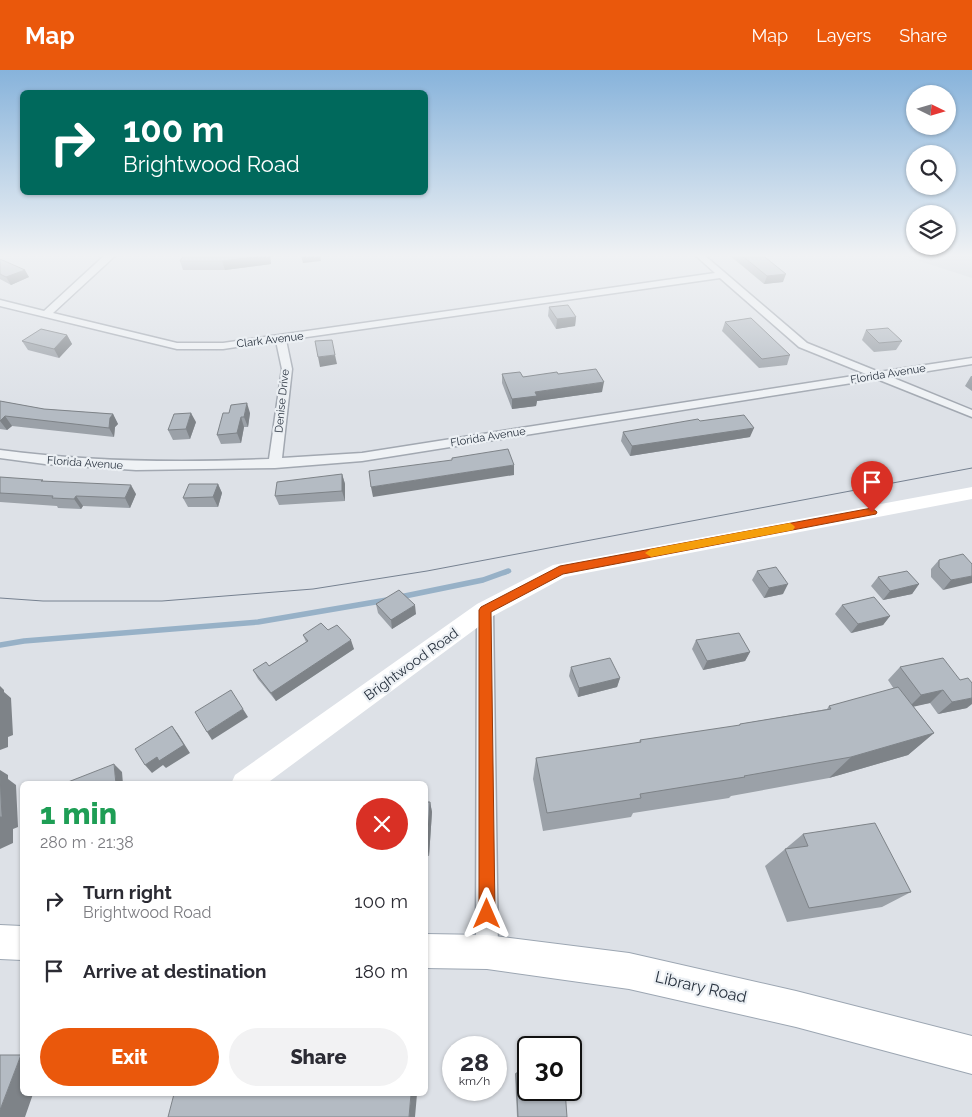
<!DOCTYPE html>
<meta charset="utf-8">
<style>
:root{--surface:#fff;--page:#f2f2f3;--text:#2b2b33;--muted:#7c7c81;--accent:#ea580c}
body{margin:0;font-family:Raleway,sans-serif;background:var(--page);color:var(--text);height:100vh;display:flex;flex-direction:column;font-size:19px;white-space:nowrap}
*{box-sizing:border-box;margin:0}
p{font-size:16px;color:var(--muted)}
.icon{flex:none;width:28px;height:28px;fill:none;stroke:currentColor;stroke-width:2;stroke-linecap:round;stroke-linejoin:round}
.map{position:relative;flex:1;overflow:hidden}
.panel{position:absolute;left:20px;top:711px;width:408px;height:315px;display:flex;flex-direction:column;background:var(--surface);border-radius:8px;box-shadow:0 1px 4px #0004}
.panel>*{flex:none}
.top-card{position:absolute;left:20px;top:20px;width:408px;height:105px;border-radius:8px;box-shadow:0 1px 4px #0004;background:#00695c;color:#fff;overflow:hidden}
.needle{width:32px;rotate:95deg}
.buttons{position:absolute;left:906px;top:15px;display:grid;gap:10px}
.buttons a{display:grid;place-items:center;width:50px;height:50px;border-radius:50%;background:var(--surface);box-shadow:0 1px 4px #0004;font-size:25px}
.speed{position:absolute;left:442px;top:966px;display:flex;gap:10px;font-size:25px;font-weight:700;text-align:center}
.speed>*{display:grid;place-content:center;width:65px;height:65px;border-radius:50%;background:var(--surface);box-shadow:0 1px 4px #0004;line-height:1}
.speed small{font-size:12px;font-weight:400}
.speed .limit{border:2px solid #111;border-radius:8px;background:#fff;color:#111}
.pin{position:absolute;display:grid;place-items:center;width:42px;height:42px;color:#fff;margin:-51px -21px;border-radius:50% 50% 50% 0;rotate:-45deg;box-shadow:0 0 5px #0007}
.pin .icon{rotate:45deg}
.me{position:absolute;width:55px;margin:-28px;rotate:0deg;stroke-linejoin:round;filter:drop-shadow(0 0 4px #0008)}
.turn{display:flex;align-items:center;gap:18px;height:105px;padding:0 20px;font-size:22px}
.turn .icon{width:65px;height:65px;stroke-width:2.5}
.turn b{display:block;font-size:35px;line-height:42px}
.round{display:grid;place-items:center;flex:none;width:52px;height:52px;border-radius:26px;background:var(--page)}
.summary{display:flex;align-items:center;justify-content:space-between;height:85px;padding:0 20px}
h1{font-size:30px;font-weight:800;line-height:38px;color:#1e9e55}
.cta{display:flex;gap:10px;margin-top:auto;padding:10px 20px}
.cta a{flex:1;height:58px;border-radius:30px;background:var(--accent);color:#fff;font-size:20px;font-weight:800;line-height:58px;text-align:center}
.cta a+a{background:var(--page);color:var(--text)}
ul{padding:0;list-style:none}
li{display:flex;align-items:center;gap:15px;height:70px;padding:0 20px}
li div{flex:1}
li b{display:block;font-size:19px}
li em{font-style:normal}
header{display:flex;align-items:center;gap:30px;box-sizing:border-box;height:70px;padding:0 25px;background:var(--accent);color:#fff}
header strong{font-size:24px}
nav{display:flex;gap:28px;margin-inline-start:auto;font-size:18px}
.map>svg:first-child{display:block}
.built{fill:#cbd0d9}
.lines{fill:none;stroke-linecap:round;stroke-linejoin:round}
.stream-far1{stroke:#97b1c7;stroke-width:4.5}
.stream{stroke:#97b1c7;stroke-width:5.5}
.street-casing{stroke:#a2a8b1;stroke-width:3}
.primary-casing{stroke:#9ca6b2;stroke-width:2}
.street{fill:#eff2f5;fill-rule:evenodd}
.secondary{fill:#fff;fill-rule:evenodd}
.primary{fill:#fff;fill-rule:evenodd}
.tram{stroke:#768190;stroke-width:1}
.wall{fill:#9ba1a8}
.shaded-wall{fill:#7e8388}
.building{fill:#b4bbc3;stroke:#7e8388}
.route{fill:#ea580c;stroke:#983908}
.slow{fill:#f59e0b}
.labels{text-anchor:middle;dominant-baseline:central;stroke-width:4.5;stroke-linejoin:round;paint-order:stroke}
.far-street-label{font-size:11px;fill:#26303d;stroke:#ecf0f4}
.street-label{font-size:14px;fill:#26303d;stroke:#ecf0f4}
.near-street-label{font-size:16px;fill:#26303d;stroke:#ecf0f4}
</style>
<header>
<strong>Map</strong>
<nav><a>Map</a><a>Layers</a><a>Share</a></nav>
</header>
<div class="map">
<svg width="972" height="1047" viewBox="0 0 972 1047">
<rect width="100%" height="100%" fill="#dde1e7"/>
<!-- built -->
<path class="built" d="M898,184H972V208Z"/>
<g class="lines">
<!-- stream-far1 -->
<path class="stream-far1" d="M504,503L509,501"/>
<!-- stream -->
<path class="stream" d="M400,527L483,510L508,501
M0,575L24,571L258,552L387,530"/>
<!-- street casing -->
<g class="street-casing">
<path id="street" d="M106,184H117L53,243L177,273H223L715,203L694,184H703L807,273L879,302L972,288V294L891,307L972,340V347L877,309L362,391L275,398L136,400L45,394L0,388V380C90,392 179,393 269,389L282,299L276,271L223,279H177L0,236V230L44,241ZM720,208L799,277L866,304L362,383L282,388L292,299L286,270Z
M485,534L490,536L493,540L498,882L495,890L487,893L479,890L476,882L477,540L480,536Z"/>
</g>
<!-- primary casing -->
<g class="primary-casing">
<path id="primary" d="M0,855L22,856V890L0,889Z
M425,864L487,865L629,883L796,921L972,966V1004L796,957L629,919L487,899L425,898Z"/>
</g>
<!-- street -->
<use href="#street" class="street"/>
<!-- secondary -->
<path class="secondary" d="M972,417V429L565,507L493,546L266,714H231L235,705L477,534L553,495Z"/>
<!-- primary -->
<use href="#primary" class="primary"/>
<!-- tram -->
<path class="tram" d="M0,528L43,531H162L313,519L427,501L972,398"/>
</g>
<!-- wall -->
<path class="wall" d="M185,184H270L271,194L225,200H183L180,191Z
M728,184H761L783,212L764,214Z
M0,189L29,207L11,215L0,209Z
M549,237L576,247L575,256L556,259L548,246Z
M725,252L790,285L787,295L759,298L722,261Z
M866,260L902,271L896,280L874,282L862,270Z
M67,265L72,274L59,288L28,280L22,271Z
M502,304L523,307L558,304L602,322L537,331L536,336L512,339L502,313Z
M971,306H972V321L965,316Z
M0,331L44,339L113,344L118,354L115,357L114,367L12,356L7,360L0,359Z
M229,343H250L248,357H244L241,373L221,374L217,365Z
M700,351L750,367L630,386L621,371L623,362Z
M196,352L190,369L173,370L168,360Z
M342,404L345,414V431L279,435L275,426Z
M0,407L44,411L136,424L130,438L83,436L81,439L58,438L57,436L0,432Z
M218,414L222,423L218,437H188L183,428Z
M939,490L972,494L943,520L931,507V499Z
M757,501L783,524L764,528L752,510Z
M878,507L919,514L912,524L883,530L871,516Z
M376,534L416,544L392,559L378,543Z
M842,535L890,546L883,555L851,563L835,544Z
M328,560L354,579L276,631L258,609L253,600L269,596L306,572L303,565Z
M696,570L750,582L745,591L703,600L692,579Z
M943,588L967,638L938,644L930,633L913,636L934,663L908,685L829,708L731,726L729,728L633,743L631,747L543,761L533,709L536,688L639,673L640,670L738,656L740,654L827,639L829,636L894,619L888,610L900,597Z
M571,597L620,608L617,617L578,627L569,606Z
M425,732H430L432,742L429,786H425Z
M803,764L911,822L882,837L787,852L765,796Z
M516,1003L567,1047H517L515,1004Z"/>
<!-- shaded-wall -->
<path class="shaded-wall" d="M270,184L271,194L225,200L222,191Z
M310,184H320L321,191L303,193L301,185Z
M25,200L29,207L11,215L6,207Z
M786,204L783,212L764,214L767,206Z
M576,247L575,256L556,259L557,249Z
M67,265L72,274L59,288L54,279Z
M335,285L337,294L320,297L318,287Z
M604,312L602,322L537,331L536,336L512,339V329L535,322Z
M247,333L250,343L248,357L244,347Z
M191,343L196,352L190,369L186,359Z
M113,344L118,354L115,357L114,367L109,358L110,348Z
M5,346L12,356L7,360L0,351Z
M241,347L244,357L241,373L237,363Z
M754,358L750,367L630,386L632,376Z
M514,395V405L373,427L371,417Z
M342,404L345,414V431L342,421Z
M218,414L222,423L218,437L213,427Z
M131,415L136,424L130,438L125,428Z
M76,426L83,436L81,439L74,429Z
M972,506V513L943,520L951,510Z
M788,514L783,524L764,528L769,518Z
M919,514L912,524L883,530L890,521Z
M415,535L416,544L392,559L391,550Z
M890,546L883,555L851,563L858,554Z
M351,570L354,579L276,631L271,623Z
M750,582L745,591L703,600L707,591Z
M620,608L617,617L578,627L579,618Z
M0,616L4,620V622L11,628L13,665L8,667V677L0,680Z
M943,620L930,633L908,638L921,625Z
M972,628V634L967,638L938,644L952,632Z
M243,639L248,647L212,670L207,662Z
M172,656L178,664L190,683L166,698L163,695L152,703L145,695Z
M934,663L908,685L829,708L851,687Z
M114,694L122,702L123,714H116Z
M0,700L8,705V709L16,715L18,757L13,759V773L0,779Z
M430,732L432,742L429,786L427,777Z
M21,985H22V1024H33L25,1047H0V1040Z
M411,1024H417L415,1047H409Z"/>
<!-- building -->
<path class="building" d="M185,184H269V185L222,191H180Z
M740,184H761L786,204L767,206Z
M0,189L25,200L6,207L0,204Z
M568,235L576,247L557,249L549,237Z
M751,248L790,285L762,289L725,252Z
M888,258L902,271L879,273L866,260Z
M41,259L67,265L54,279L22,271Z
M332,270L335,285L318,287L315,271Z
M596,299L604,312L535,322L537,326L512,329L502,304L520,302L523,307L557,302L558,304Z
M0,331L44,339L113,344L110,348L109,358L5,346L0,351Z
M247,333L244,347H241L237,363L217,365L223,343H229L231,335Z
M191,343L186,359L168,360L174,344Z
M744,345L754,358L632,376L623,362L698,349L700,351Z
M508,379L514,395L371,417L369,401L452,390V388Z
M342,404V421L275,426L277,412Z
M0,407L43,410L41,411L131,415L125,428L76,426L74,429L52,428L53,426L0,423Z
M189,414H218L213,427L183,428Z
M963,484L972,494V506L951,510L939,497V490Z
M776,497L788,514L769,518L757,501Z
M907,501L919,514L890,521L878,507Z
M399,520L415,535L391,550L376,534Z
M874,527L890,546L858,554L842,535Z
M321,553L328,560L337,555L351,570L271,623L253,600L266,592L269,596L308,571L303,565Z
M739,563L750,582L707,591L696,570Z
M610,588L620,608L579,618L571,597Z
M943,588L960,610L968,608L972,613V628L952,632L943,620L921,625L900,597Z
M898,617L934,663L851,687L744,706L745,707L640,724L641,728L547,743L536,688L641,672L640,670L740,655V654L831,639L829,636Z
M231,620L243,639L207,662L195,642Z
M172,656L184,675L159,691L157,687L145,695L135,679Z
M114,694L116,714H68V712Z
M0,704L2,747H0Z
M425,732H430L427,777H425Z
M875,753L911,822L809,838L785,779L808,776L803,764Z
M0,985H21L0,1040Z
M516,1003H529V1020H565L567,1047H518Z
M174,1024H411L409,1047H168Z"/>
<!-- sky -->
<linearGradient id="sky" x2="0" y2="1"><stop stop-color="#87b3db"/><stop offset="0.56" stop-color="#f0f2f4"/><stop offset="1" stop-color="#f0f2f4" stop-opacity="0"/></linearGradient>
<rect width="972" height="331" fill="url(#sky)"/>
<!-- route -->
<path class="route" d="M872,438L877,442L876,444L563,504L491,542L495,844L493,850L487,852L481,850L479,844V540L481,537L560,496Z"/>
<!-- slow -->
<path class="slow" d="M790,453L793,455L795,457L793,460L651,487L645,483L651,479Z"/>
<g class="labels">
<!-- far-street labels -->
<g class="far-street-label">
<text transform="translate(270 270) rotate(-7)">Clark Avenue</text>
<text transform="translate(888 304) rotate(-9)">Florida Avenue</text>
<text transform="translate(282 331) rotate(-84)">Denise Drive</text>
<text transform="translate(488 367) rotate(-9)">Florida Avenue</text>
<text transform="translate(85 393) rotate(4)">Florida Avenue</text>
</g>
<!-- street labels -->
<g class="street-label">
<text transform="translate(411 594) rotate(-36)">Brightwood Road</text>
</g>
<!-- near-street labels -->
<g class="near-street-label">
<text transform="translate(701 917) rotate(13)">Library Road</text>
</g>
</g>
</svg>
<div class="buttons">
<a><svg class="needle" viewBox="-14 -14 28 28"><path d="M0-13l5 13h-10z" fill="#e53935"/><path d="M0 13l5-13h-10z" fill="#7c7c81"/></svg></a>
<a><svg class="icon" aria-label="search" viewBox="0 0 24 24"><circle cx="10" cy="10" r="6"/><path d="M15 15l6 6"/></svg></a>
<a><svg class="icon" aria-label="layers" viewBox="0 0 24 24"><path d="M12 4l9 5-9 5-9-5zM3 14l9 5 9-5"/></svg></a>
</div>
<div class="speed"><div>28<small>km/h</small></div><div class="limit">30</div></div>
<div class="pin" style="left:872px;top:442px;background:#d93025"><svg class="icon" aria-label="arrive" viewBox="0 0 24 24"><path d="M6 21V4h12l-3 4 3 4H6"/></svg></div>
<svg class="me" style="left:487px;top:844px" viewBox="-20 -20 40 40"><path d="M0-17L14 15 0 8-14 15z" fill="#ea580c" stroke="#fff" stroke-width="4"/></svg>
<div class="top-card">
<div class="turn"><svg class="icon" aria-label="right" viewBox="0 0 24 24"><path d="M7 20v-9h11M14 6l5 5-5 5"/></svg><div><b>100 m</b>Brightwood Road</div></div>
</div>
<section class="panel">
<div class="summary"><div><h1>1 min</h1><p>280 m · 21:38</p></div><a class="round" style="background:#d93025;color:#fff"><svg class="icon" aria-label="close" viewBox="0 0 24 24"><path d="M6 6l12 12M18 6L6 18"/></svg></a></div>
<ul>
<li><svg class="icon" aria-label="right" viewBox="0 0 24 24"><path d="M7 20v-9h11M14 6l5 5-5 5"/></svg><div><b>Turn right</b><p>Brightwood Road</p></div><em>100 m</em></li>
<li><svg class="icon" aria-label="arrive" viewBox="0 0 24 24"><path d="M6 21V4h12l-3 4 3 4H6"/></svg><div><b>Arrive at destination</b></div><em>180 m</em></li>
</ul>
<div class="cta"><a>Exit</a><a>Share</a></div>
</section>
</div>
